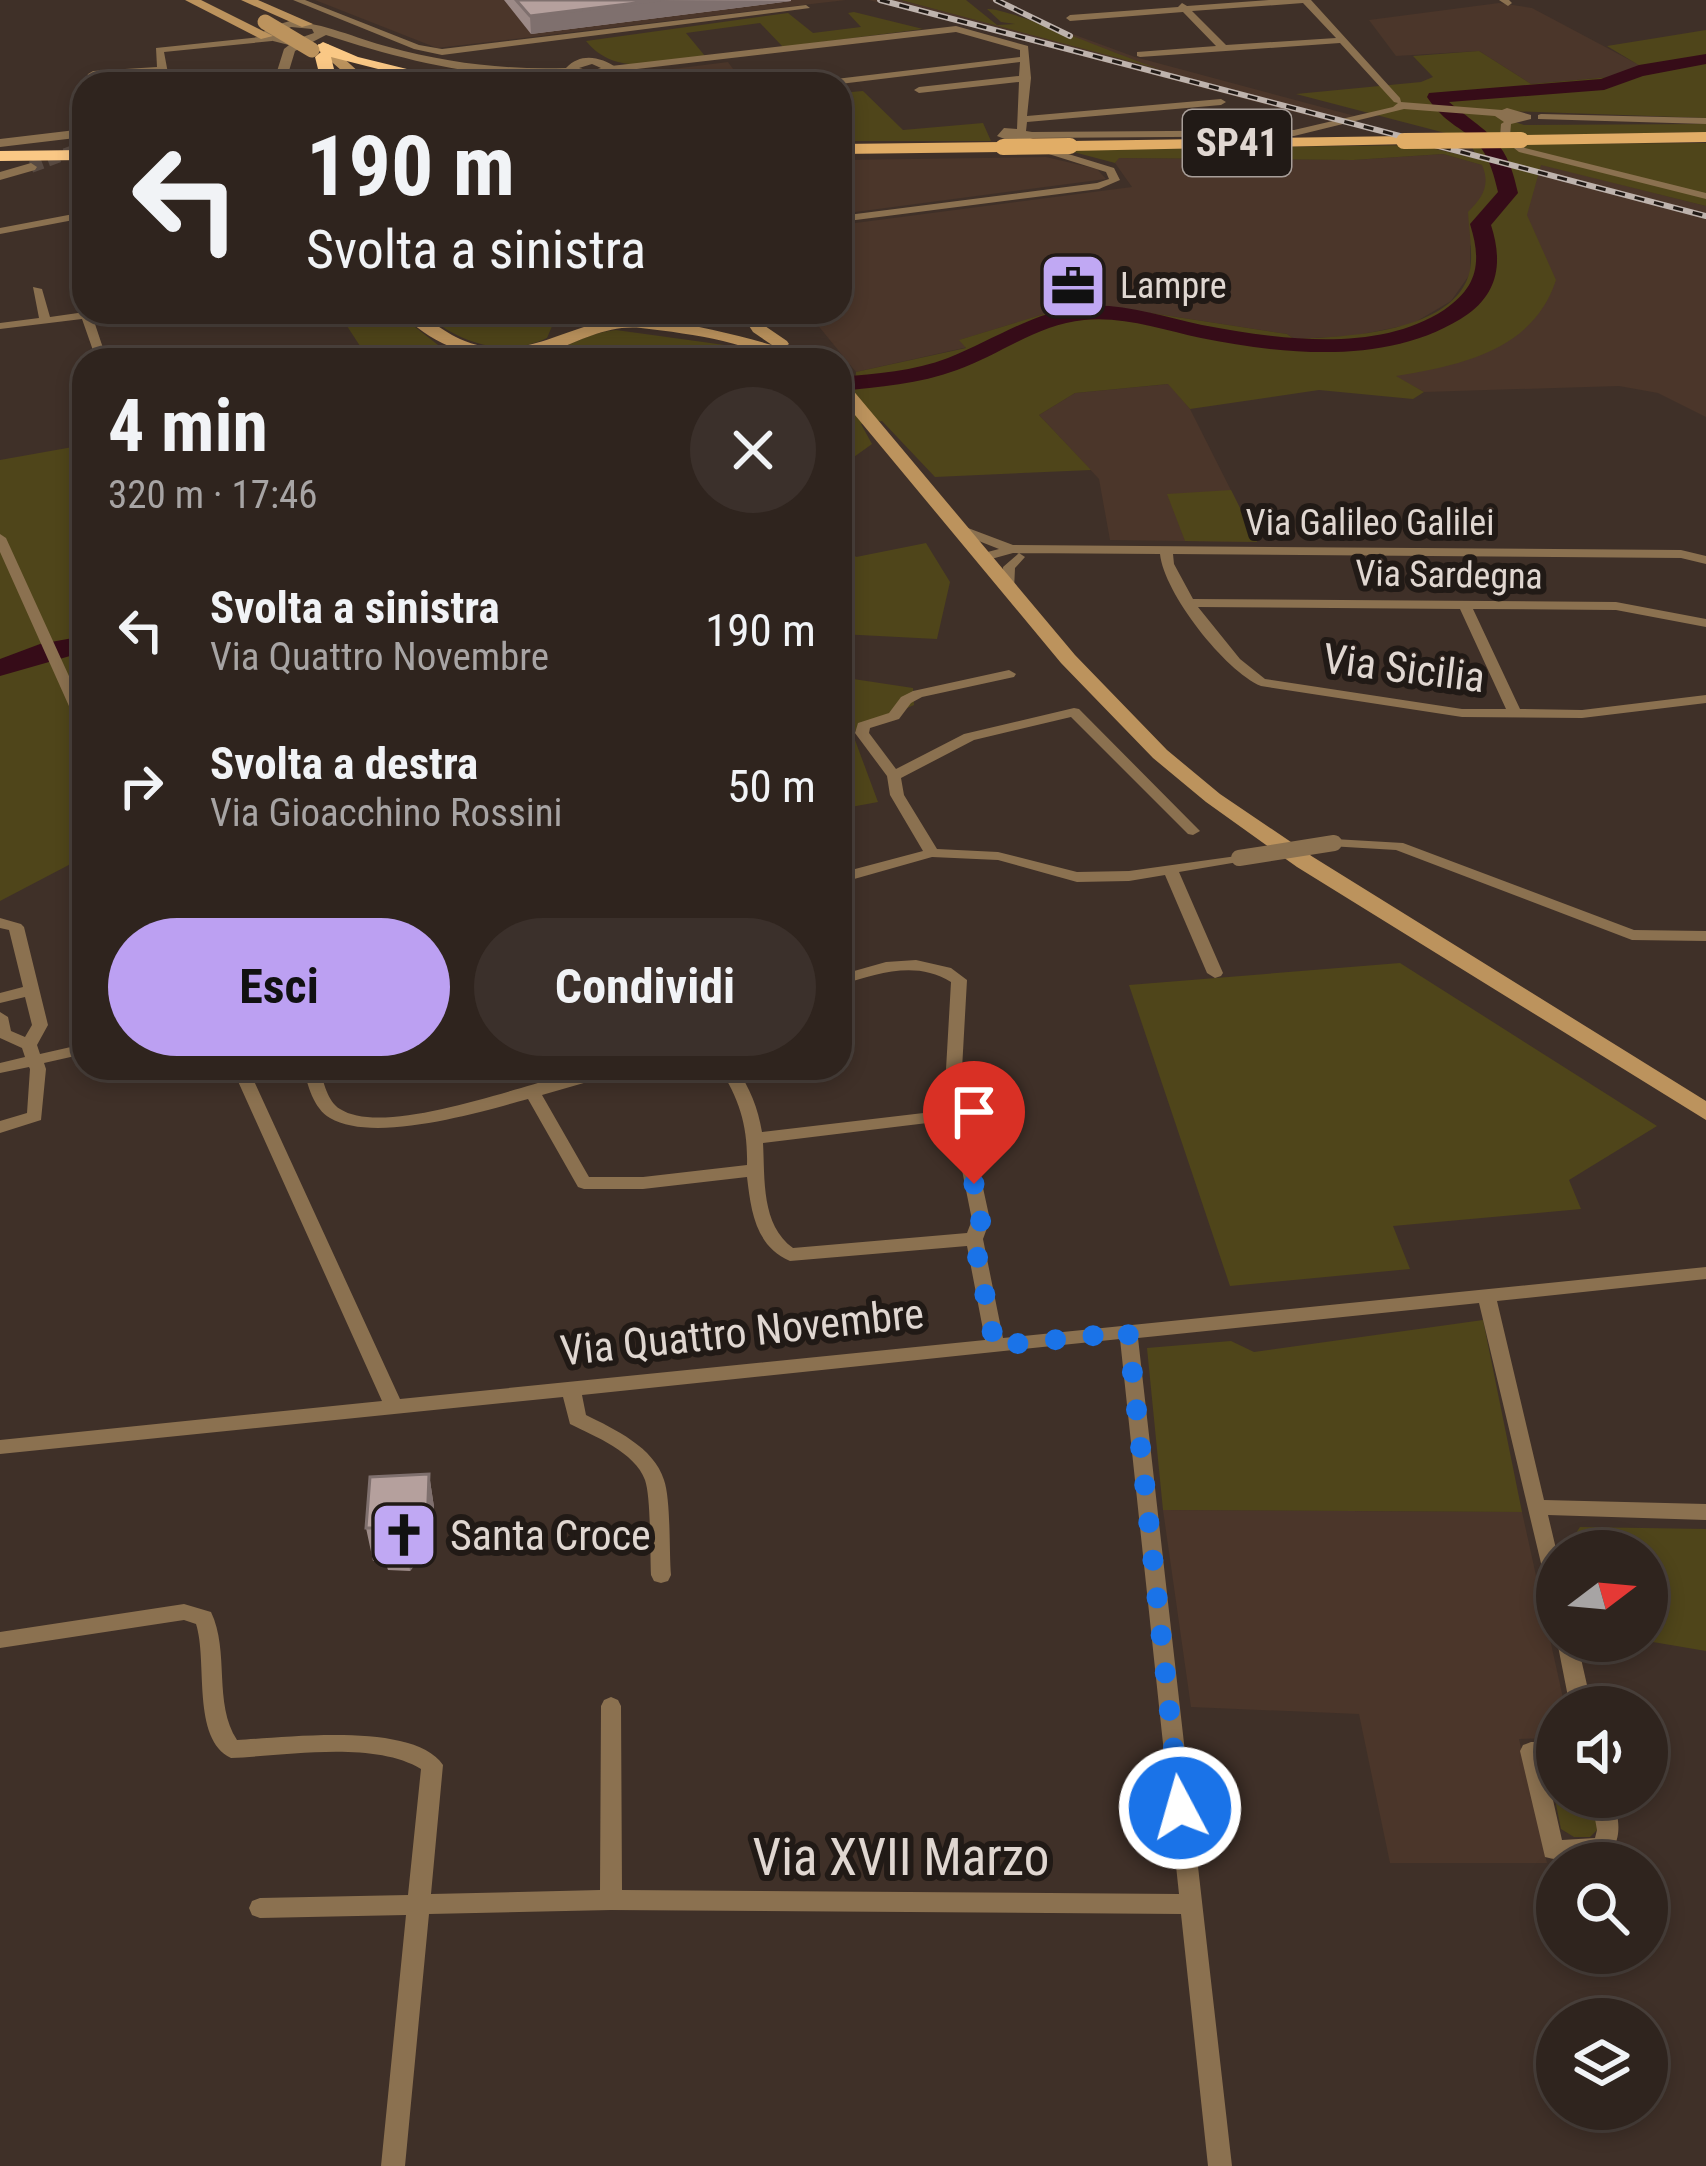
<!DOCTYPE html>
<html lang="it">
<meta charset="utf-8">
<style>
:root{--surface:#2f241e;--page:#3b302b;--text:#f1f3f6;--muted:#a7a4a4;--line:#4a413c;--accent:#bca0f2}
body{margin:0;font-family:"Roboto Condensed",sans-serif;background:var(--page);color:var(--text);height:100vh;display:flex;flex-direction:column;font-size:45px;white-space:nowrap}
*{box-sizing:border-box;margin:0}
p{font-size:39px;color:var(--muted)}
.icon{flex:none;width:66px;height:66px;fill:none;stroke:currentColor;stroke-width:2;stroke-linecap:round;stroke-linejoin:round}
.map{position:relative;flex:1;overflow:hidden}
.sheet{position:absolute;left:72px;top:348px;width:780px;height:732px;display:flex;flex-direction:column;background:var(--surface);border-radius:36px;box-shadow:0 6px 18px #0003,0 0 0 3px var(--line)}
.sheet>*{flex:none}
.guide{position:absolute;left:72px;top:72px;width:780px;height:252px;border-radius:36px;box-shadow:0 6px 18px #0003,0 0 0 3px var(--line);background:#2f241e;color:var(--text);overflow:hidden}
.needle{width:78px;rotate:74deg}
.fabs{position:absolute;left:1536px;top:1530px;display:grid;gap:24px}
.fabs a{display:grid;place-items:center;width:132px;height:132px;border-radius:50%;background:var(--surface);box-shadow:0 6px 18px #0003,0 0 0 3px var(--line);font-size:60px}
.pin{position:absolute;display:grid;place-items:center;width:102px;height:102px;color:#fff;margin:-123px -51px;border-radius:50% 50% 50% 0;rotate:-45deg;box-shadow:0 0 12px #0007}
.pin .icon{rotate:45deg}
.me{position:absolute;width:132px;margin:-66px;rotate:354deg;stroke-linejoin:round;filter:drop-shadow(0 0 9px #0008)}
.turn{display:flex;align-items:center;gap:42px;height:252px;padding:0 36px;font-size:54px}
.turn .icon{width:156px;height:156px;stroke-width:2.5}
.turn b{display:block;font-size:84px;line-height:102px}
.round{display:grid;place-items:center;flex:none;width:126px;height:126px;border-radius:63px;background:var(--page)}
.summary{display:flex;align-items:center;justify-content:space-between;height:204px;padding:0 36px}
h1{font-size:72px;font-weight:700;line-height:90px}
.cta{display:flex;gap:24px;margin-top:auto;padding:24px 36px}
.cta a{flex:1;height:138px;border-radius:72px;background:var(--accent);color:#111;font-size:48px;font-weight:700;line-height:138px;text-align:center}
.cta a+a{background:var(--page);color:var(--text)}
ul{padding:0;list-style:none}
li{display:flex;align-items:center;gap:36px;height:156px;padding:0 36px}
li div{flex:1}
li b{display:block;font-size:45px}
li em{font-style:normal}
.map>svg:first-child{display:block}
.built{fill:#4b362a}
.green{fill:#4f451a}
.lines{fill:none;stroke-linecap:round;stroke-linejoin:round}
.river{fill:#360c18;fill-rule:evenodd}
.tertiary-tunnel{stroke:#574941;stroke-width:12;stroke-dasharray:12 6;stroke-linecap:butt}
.minor{fill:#8b7150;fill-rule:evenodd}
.tertiary{fill:#8b7150;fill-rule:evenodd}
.secondary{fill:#bc935d;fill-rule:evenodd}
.primary{fill:#e1ad66;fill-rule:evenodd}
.motorway{fill:#fac885;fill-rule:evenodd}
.rail-casing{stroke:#beb3ad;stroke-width:6}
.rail{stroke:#211a16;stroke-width:3;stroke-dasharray:10;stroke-linecap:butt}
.minor-bridge{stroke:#8b7150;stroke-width:16}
.secondary-bridge{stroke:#bc935d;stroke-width:15}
.primary-bridge{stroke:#e1ad66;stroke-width:16}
.wall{fill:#9c8a87}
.shaded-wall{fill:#7f706e}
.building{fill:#b5a09d;stroke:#7f706e;stroke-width:3}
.route{stroke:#1a73e8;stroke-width:21;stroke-dasharray:0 37.8}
.labels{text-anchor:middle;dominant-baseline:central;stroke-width:12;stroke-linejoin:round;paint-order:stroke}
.far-poi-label{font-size:36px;fill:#e0d7d1;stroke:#211a16;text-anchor:start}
.far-street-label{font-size:36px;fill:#e0d7d1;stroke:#211a16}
.shield{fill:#211a16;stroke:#a79e99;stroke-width:3}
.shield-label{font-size:39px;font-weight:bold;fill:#e0d7d1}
.street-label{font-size:42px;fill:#e0d7d1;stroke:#211a16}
.poi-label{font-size:42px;fill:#e0d7d1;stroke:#211a16;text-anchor:start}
.near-street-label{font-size:51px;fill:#e0d7d1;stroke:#211a16}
</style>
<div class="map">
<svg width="1706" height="2166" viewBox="0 0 1706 2166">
<rect width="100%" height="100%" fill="#3f3028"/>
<!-- built -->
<path class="built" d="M315,0H846L437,48Z
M869,0H901L1118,57L990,0H1003L1067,32L1135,57L1355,116L1328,121Z
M1499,3L1532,8L1643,67L1610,77L1531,84L1479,51L1396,56L1369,20Z
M728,62L736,73L766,70L778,84H623L617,76Z
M1443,154L1486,166L1491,188L1470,247V274L1451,301L1412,324L1353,336L1294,339L1287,334L1118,308L1054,311L960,340L968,347L856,372L807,312H840V225L1132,187L1115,163L1118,158L1353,160Z
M1504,155L1706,206V417L1658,393L1619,386L1424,392L1396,377L1236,381L1229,369L1461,327Z
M1046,157L1097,169L1106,179L840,214V160Z
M1169,384L1190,409L1257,542L1110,540L1099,479L1039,415L1075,393Z
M1163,1510L1522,1512L1565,1707H1557V1738L1519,1739L1547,1863H1390L1359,1714L1191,1707Z"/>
<!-- green -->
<path class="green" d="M901,0H966L997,25L1015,24L1001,22L987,9C1008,7 1129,60 1163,70Z
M854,12L923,29L783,47L760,23L686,33L705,56C663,62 616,78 586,41L788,13L813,33L861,27L848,13Z
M1706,30V118L1508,111L1497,116L1524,125L1706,124V132L1537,135L1542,144L1706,143V206L1541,165L1527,215L1556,280C1534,349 1463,365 1396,376L1424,392L1413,399L1319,390L1190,409L1168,384L1075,393L1039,415L1091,470L935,477L882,421L861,424L872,444L840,467V384L855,383L856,372L966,348L959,340L1054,311L1118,308L1287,334L1294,339C1344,337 1457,333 1470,270C1473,252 1469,231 1468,212C1482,198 1491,185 1482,165L1443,154L1353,160L1119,158L1115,163L1066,150L1419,145L1478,159L1472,147L1453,135L1296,94L1421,82L1433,77L1413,56L1479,51L1531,84L1610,77L1642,67L1607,46Z
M863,91L903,130L983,123L991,141H840V93Z
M338,312H396L447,352L477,360H369Z
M423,312H525L553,324L547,338C503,359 457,342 423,312Z
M616,330L761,350L789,360H525C559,353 583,333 616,330Z
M84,445V857L0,901V460Z
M1231,490L1257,542L1185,541L1167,494Z
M840,539L856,557L926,543L950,582L937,639L840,634Z
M840,677L913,688L914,705L852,732L878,802L840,809Z
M1400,963L1657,1126L1569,1180L1581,1209L1393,1226L1410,1269L1230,1286L1129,985Z
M1483,1320L1522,1512L1163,1510L1147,1348L1231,1341L1254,1352Z
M1580,1527L1706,1529V1651L1647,1641V1551H1564Z
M1557,1764V1797H1591L1598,1829L1590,1837H1574L1561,1829L1549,1770Z"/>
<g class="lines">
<!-- river -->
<path class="river" d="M1706,54V64L1643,76L1604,90L1449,102C1488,134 1507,139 1518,193L1491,225C1502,259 1500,291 1468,314C1393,366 1286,355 1201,338C1163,330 1124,316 1084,320C1038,324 1000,355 957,370C919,384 879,387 840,391V377C876,374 914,371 948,358C994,340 1034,311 1085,306C1124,303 1163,317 1202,325C1276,339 1377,354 1444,310C1478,287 1482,262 1470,224L1498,192C1483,121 1457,142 1427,97L1429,93L1601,79L1639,65Z
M84,636V652L0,676V659L40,644Z"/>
<!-- tertiary-tunnel -->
<path class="tertiary-tunnel" d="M31,167L79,149"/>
<!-- minor -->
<path class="minor" d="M293,0H305L419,45L442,49L806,5L810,8L442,55L414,49Z
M1269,0H1311L1400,98L1401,102L1502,110L1507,108L1531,115V119L1511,124L1510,136L1525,148L1706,193V199L1519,152L1500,137L1501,124L1504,122L1495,116L1404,109L1294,136L1033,138L1017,144L997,136L1004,128L1017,129L1019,82L919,93L914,90L919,87L1019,76L1020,62L840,84H814L819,81L1020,57V50L956,32L611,72L606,69L611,66L956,26L1028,46L1031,78L1027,116L1221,99L1226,102L1221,105L1027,122L1026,131L1032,132L1294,130L1393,107L1398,103L1394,102L1340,43L1140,57L1137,56V52L1216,46L1183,12L1070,21L1066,18L1070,15L1178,7L1182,3L1187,6ZM1303,3L1336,38L1226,45L1192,11Z
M1499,0H1509L1512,3L1508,6Z
M269,36L272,37V41L164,52L170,84H160L158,72L97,77L94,84H84L88,74L93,71L157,67L156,48Z
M1541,114L1706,118V124L1538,119V115Z
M1039,145L1114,168L1120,180L1099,189L840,222V216L1097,183L1109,179L1106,172L1036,150L1034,148Z
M84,212V218L0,234V228Z
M33,287L42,289L50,317L85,312H121L116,315L93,318L107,360L96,359L82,319L0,329V323L39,318Z
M960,525L1013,545L1681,550L1706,556V564L1681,558L1173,554L1174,564L1193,599L1616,602L1706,619V627L1616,610L1473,609L1520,709L1582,710L1706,695V703L1582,718L1462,717L1261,686C1225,671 1164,593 1160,554L1013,553L984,561L978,557L980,554L999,549L956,532V526ZM1198,607L1460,609L1506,709H1462L1265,679L1240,659Z
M0,534L6,538L84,709V728L77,724L0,552Z
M1019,553L1025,557L1015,568L1014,590H1004L1003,567Z
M1009,670L1016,674L1014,677L922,697L911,703L899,719L870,728L869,733L896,769L964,734L1074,708L1079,709L1200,831L1193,835L1188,834L1071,717L974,740L901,778L904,795L937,849L998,852L1077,872L1129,871L1244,855L1246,858L1244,861L1179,872L1223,973L1221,976L1215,978L1207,973L1165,875L1129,881L1077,882L998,860L932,857L840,883V873L923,851L890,795L887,776L855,733L858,723L889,713L901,697L913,691Z
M1334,839L1403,843L1634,930L1706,931V941L1632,940L1396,850L1329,846L1327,843Z
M0,918L21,924L24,927L48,1025L37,1045L40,1054L84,1044V1054L44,1063L46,1069L41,1120L0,1133V1121L27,1113L30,1069L29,1067L0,1073V1063L25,1057L22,1048L0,1038V1012L8,1017L11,1031L25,1037L32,1025L25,997L0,1003V993L23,987L9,930L0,928Z
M916,960L951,968L967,980L961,1087L990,1220L983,1239L1003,1338L1706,1267V1279L1497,1301L1544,1500L1706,1504V1520L1548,1515L1557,1553V1603L1550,1601L1479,1303L1138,1338L1232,2166H1208L1181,1914L611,1910L429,1914L405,2166H381L406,1915L260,1918L252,1915L249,1908L252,1901L260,1898L408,1895L421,1769C373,1740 285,1756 231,1758C191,1739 208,1661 196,1624L184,1620L0,1648V1632L184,1604L211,1612C230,1652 213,1703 237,1740C285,1738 413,1721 443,1765L431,1894L600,1890L601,1706L604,1700L611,1697L618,1700L621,1706L622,1890L1179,1894L1120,1339L582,1395L586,1415C614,1429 654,1447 664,1480C671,1500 669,1552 671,1575L668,1581L661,1583L654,1581L651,1575C650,1554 651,1497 645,1480C635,1452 594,1436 570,1424L563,1397L0,1454V1440L382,1401L232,1068H248L400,1399L985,1340L967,1246L790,1261C755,1246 751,1210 747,1177L643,1189H584L578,1187L528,1099C481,1112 374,1144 330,1118C313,1108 308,1085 303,1068H319C324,1082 327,1101 340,1109C388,1140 541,1077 596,1068C605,1067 615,1068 624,1068L622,1072L542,1095L589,1177H643L747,1165C748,1128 740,1099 719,1068H736C750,1088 758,1108 762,1132L949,1110L945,1087L951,982C915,960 878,974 840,985V975L886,962ZM952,1120L972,1220L967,1233L793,1248C761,1225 765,1179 763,1143Z
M1557,1641H1577L1592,1707H1570Z
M1531,1742H1557V1760H1544L1562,1840L1595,1838L1597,1830L1591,1797H1613C1618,1817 1623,1834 1611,1852C1591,1861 1566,1863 1545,1857L1520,1751L1523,1745Z"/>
<!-- tertiary -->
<path class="tertiary" d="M290,21C324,23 355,38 389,47C447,63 506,70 566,68C581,52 601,57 617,68C597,80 594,75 573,74C552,73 530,76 508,75C446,71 385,54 326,35L295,51L285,84H273L284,49L289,45L261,38L266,28ZM291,27L312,29L314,33L297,39L274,36ZM592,64L601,68L591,71L579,68Z
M84,129V137L0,147V139Z
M31,163L37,167L35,170L0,180V172Z"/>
<!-- secondary -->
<path class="secondary" d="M185,0H201L273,36L261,39Z
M241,0H258L313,24L302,27Z
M318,44H328L372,84H357L318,50Z
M400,312C424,312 438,329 460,339C512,362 550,336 600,322L557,312C629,312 703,325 772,345L753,332L740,312H756L765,326L787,341L789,344L783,348L813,360C781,360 754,349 723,341C697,335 668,331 641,328C608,325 582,340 553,351C499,369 439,353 400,312Z
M840,381L846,382L1075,655L1167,750L1220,794L1313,857L1706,1101V1120L1297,867L1206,802L1153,758L1061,663L840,397Z"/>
<!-- primary -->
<path class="primary" d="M597,70L602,72L611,84H595L589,75Z
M1706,132V142L1521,145L1513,140L1521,135Z
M1404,136L1412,141L1410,144L1070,151L1062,146L1070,141Z
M840,144L1003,142L1011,147L1003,152L840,154Z"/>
<!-- motorway -->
<path class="motorway" d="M323,42L358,57L468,84H437L331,57L335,73L328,84H311L319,73L315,57L321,52L315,47Z
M84,150V160L0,161V151Z"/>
<!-- rail casing -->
<g class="rail-casing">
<path id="rail" d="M880,0L1706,216
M996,0L1070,36"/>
</g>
<!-- rail -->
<use href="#rail" class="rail"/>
<!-- minor-bridge -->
<path class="minor-bridge" d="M1239,858L1334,843"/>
<!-- secondary-bridge -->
<path class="secondary-bridge" d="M265,22L312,50"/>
<!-- primary-bridge -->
<path class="primary-bridge" d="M1404,141L1521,140
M1003,147L1070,146"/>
</g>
<!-- wall -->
<path class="wall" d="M504,0H791V1L531,34Z
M429,1474L434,1507L432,1560L418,1561L410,1571L388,1570L385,1561H373L366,1528Z"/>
<!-- shaded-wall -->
<path class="shaded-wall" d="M660,0L791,1L531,34L530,16Z
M429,1474L434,1507L432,1560L427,1527Z
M412,1528L418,1561L410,1571L405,1538Z"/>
<!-- building -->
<path class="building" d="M516,0H660L530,16Z
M429,1474L427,1527L412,1528L405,1538L382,1537L379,1528H366L370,1477Z"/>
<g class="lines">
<!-- route -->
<path class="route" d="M974,1184L981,1220L974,1239L995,1346L1128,1332L1180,1808"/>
</g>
<!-- icons -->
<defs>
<g id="office-square" transform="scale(3.45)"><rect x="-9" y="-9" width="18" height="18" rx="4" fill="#c0a8f3" stroke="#211a16"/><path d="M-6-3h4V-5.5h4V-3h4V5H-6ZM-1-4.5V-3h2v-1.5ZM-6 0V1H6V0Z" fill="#111"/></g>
<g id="church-square" transform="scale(3.45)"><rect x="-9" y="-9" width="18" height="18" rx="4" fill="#c0a8f3" stroke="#211a16"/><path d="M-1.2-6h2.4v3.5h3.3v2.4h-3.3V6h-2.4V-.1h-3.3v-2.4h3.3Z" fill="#111"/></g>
</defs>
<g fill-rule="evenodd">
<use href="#office-square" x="1073" y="286"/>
<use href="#church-square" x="404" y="1535"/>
</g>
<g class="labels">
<!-- far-poi labels -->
<g class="far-poi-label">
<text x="1120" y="286">Lampre</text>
</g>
<!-- far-street labels -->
<g class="far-street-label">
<text x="1370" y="523">Via Galileo Galilei</text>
<text transform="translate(1449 575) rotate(1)">Via Sardegna</text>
</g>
<!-- shield labels -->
<rect class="shield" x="1183" y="110" width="108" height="66" rx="9"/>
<g class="shield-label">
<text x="1237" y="143">SP41</text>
</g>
<!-- street labels -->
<g class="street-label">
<text transform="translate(1404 668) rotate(7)">Via Sicilia</text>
<text transform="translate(742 1332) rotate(-6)">Via Quattro Novembre</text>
</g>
<!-- poi labels -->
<g class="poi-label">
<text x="450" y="1535">Santa Croce</text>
</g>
<!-- near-street labels -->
<g class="near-street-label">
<text x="901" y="1857">Via XVII Marzo</text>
</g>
</g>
</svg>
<div class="fabs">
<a><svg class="needle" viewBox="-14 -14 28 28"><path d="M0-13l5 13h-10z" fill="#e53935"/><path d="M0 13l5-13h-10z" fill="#a7a4a4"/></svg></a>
<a><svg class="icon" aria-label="sound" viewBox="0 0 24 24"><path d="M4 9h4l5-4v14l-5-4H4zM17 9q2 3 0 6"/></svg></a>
<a><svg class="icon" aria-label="search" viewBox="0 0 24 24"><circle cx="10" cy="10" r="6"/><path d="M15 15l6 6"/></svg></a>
<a><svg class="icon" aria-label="layers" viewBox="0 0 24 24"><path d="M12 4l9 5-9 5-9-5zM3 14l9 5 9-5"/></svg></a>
</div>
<div class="pin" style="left:974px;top:1184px;background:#d93025"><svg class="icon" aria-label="arrive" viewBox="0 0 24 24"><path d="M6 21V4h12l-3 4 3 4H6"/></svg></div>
<svg class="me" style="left:1180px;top:1808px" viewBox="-20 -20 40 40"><circle r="17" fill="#1a73e8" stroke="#fff" stroke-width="3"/><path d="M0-11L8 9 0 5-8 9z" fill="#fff"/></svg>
<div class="guide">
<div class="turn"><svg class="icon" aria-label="left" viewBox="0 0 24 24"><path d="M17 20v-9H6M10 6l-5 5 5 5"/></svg><div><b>190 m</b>Svolta a sinistra</div></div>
</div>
<section class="sheet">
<div class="summary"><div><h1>4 min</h1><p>320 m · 17:46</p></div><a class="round"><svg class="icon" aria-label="close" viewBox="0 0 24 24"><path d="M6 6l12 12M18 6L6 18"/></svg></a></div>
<ul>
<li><svg class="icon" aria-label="left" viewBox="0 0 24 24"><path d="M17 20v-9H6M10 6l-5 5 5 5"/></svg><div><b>Svolta a sinistra</b><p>Via Quattro Novembre</p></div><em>190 m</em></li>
<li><svg class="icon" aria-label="right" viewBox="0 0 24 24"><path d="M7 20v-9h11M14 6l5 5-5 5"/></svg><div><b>Svolta a destra</b><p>Via Gioacchino Rossini</p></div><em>50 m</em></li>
</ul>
<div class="cta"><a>Esci</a><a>Condividi</a></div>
</section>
</div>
